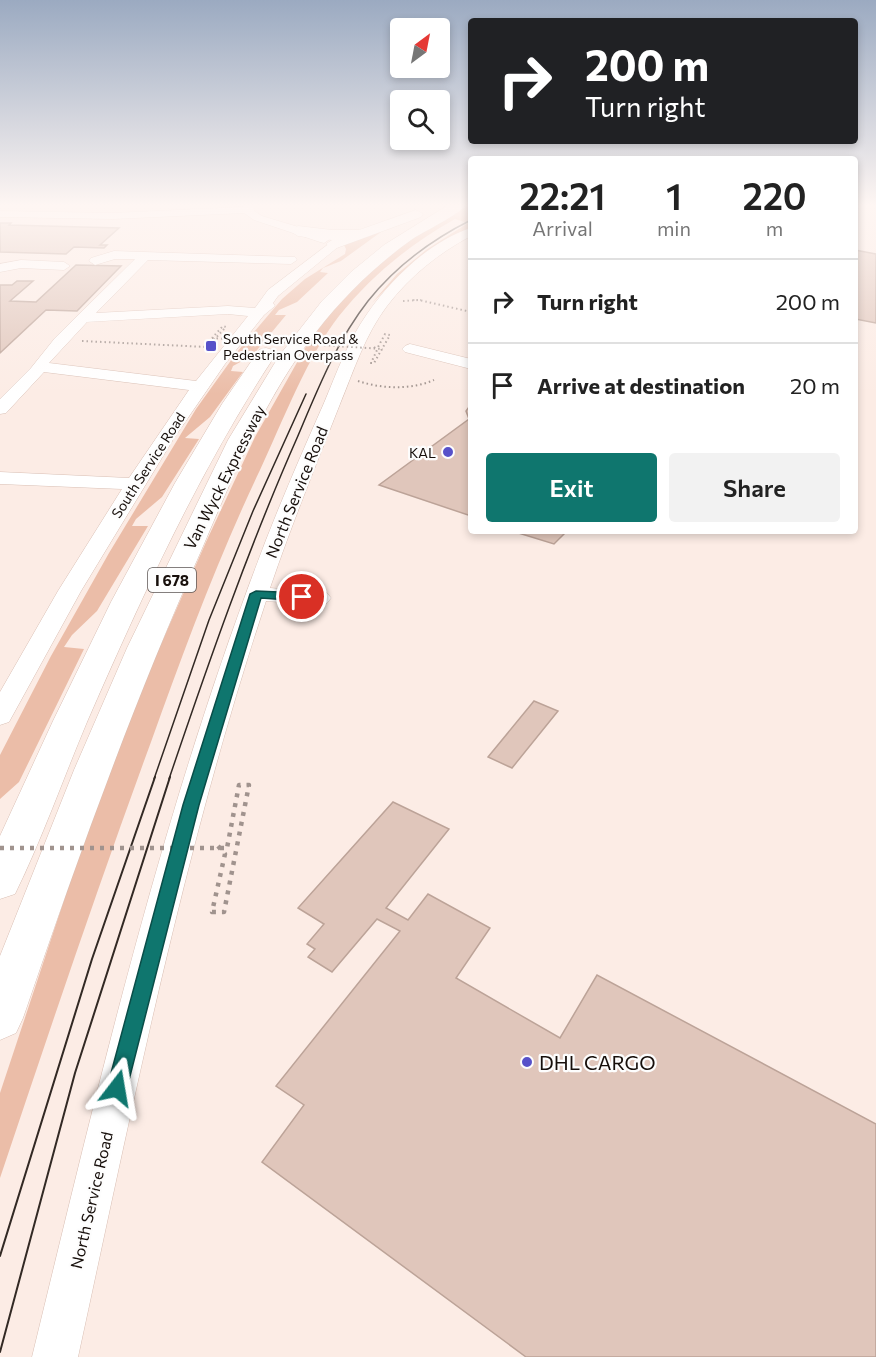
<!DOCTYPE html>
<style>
:root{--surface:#fff;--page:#f2f2f2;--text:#222;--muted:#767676;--line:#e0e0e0;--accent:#0f766e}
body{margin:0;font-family:Commissioner,sans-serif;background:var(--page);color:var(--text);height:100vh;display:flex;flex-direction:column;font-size:22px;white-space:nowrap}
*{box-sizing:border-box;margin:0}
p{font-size:20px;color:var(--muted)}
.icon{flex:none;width:33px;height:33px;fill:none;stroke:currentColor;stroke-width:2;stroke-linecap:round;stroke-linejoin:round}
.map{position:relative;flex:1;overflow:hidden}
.details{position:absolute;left:468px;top:156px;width:390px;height:378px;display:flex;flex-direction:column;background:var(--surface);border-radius:6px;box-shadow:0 3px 9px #0003}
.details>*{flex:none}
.hud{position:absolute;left:468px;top:18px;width:390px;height:126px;border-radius:6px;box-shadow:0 3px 9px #0003;background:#202124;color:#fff;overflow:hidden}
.needle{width:39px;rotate:32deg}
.controls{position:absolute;left:390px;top:18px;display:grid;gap:12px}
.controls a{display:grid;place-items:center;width:60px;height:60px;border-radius:6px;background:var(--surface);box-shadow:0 3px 9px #0003;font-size:30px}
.pin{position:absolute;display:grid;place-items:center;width:51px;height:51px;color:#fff;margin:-26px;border:3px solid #fff;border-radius:50%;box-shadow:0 2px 6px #0007}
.me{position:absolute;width:66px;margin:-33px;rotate:14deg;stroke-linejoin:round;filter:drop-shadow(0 0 4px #0008)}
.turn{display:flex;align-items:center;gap:21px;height:126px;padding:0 18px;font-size:27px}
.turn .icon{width:78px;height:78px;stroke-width:2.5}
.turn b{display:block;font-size:42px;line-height:51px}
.eta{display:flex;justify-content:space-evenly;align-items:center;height:102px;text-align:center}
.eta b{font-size:36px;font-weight:600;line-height:42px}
.primary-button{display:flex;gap:12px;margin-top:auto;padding:12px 18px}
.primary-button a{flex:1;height:69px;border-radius:6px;background:var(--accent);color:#fff;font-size:24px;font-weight:600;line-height:69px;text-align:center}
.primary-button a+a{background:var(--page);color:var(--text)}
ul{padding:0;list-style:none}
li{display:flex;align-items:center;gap:18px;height:84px;padding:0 18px;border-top:2px solid var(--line)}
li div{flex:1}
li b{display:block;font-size:22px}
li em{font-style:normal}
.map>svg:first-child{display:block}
.green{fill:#ebbda8}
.building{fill:#e0c6bb;stroke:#bca398;stroke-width:1.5}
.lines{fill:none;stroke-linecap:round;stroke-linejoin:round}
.minor-casing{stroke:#d9bfb4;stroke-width:1}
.highway-casing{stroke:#d9bfb4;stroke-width:1}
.path-far2{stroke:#a0938e;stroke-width:1.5;stroke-dasharray:1.5 2;stroke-linecap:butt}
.path-far1{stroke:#a0938e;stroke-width:2;stroke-dasharray:1.5 3;stroke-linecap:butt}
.path{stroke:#a0938e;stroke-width:4.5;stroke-dasharray:4 6;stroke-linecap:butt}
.minor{fill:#fff;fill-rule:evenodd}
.highway{fill:#fff;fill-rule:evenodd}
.tram-far1{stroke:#322924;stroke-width:1.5}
.tram{stroke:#322924;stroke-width:2}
.path-bridge-far1{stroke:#a0938e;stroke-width:2;stroke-dasharray:1.5 3;stroke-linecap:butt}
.path-bridge{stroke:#a0938e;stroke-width:4.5;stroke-dasharray:4 6;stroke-linecap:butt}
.route{fill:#0f766e;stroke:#0a4d48;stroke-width:1.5}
.poi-dot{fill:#5751c9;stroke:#fdfdfd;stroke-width:2}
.labels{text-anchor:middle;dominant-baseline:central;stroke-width:4.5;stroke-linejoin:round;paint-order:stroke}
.far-poi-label{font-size:14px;fill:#170f0b;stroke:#fdfdfd;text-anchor:start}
.far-street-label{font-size:14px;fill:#170f0b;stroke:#fdfdfd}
.shield{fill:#fdfdfd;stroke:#5c5654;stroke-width:1.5}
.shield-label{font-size:15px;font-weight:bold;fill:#170f0b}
.street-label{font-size:16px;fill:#170f0b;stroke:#fdfdfd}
.near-poi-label{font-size:20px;fill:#170f0b;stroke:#fdfdfd;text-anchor:start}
</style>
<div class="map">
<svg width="876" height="1357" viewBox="0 0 876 1357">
<rect width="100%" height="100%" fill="#fcece5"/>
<!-- green -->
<path class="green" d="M471,204V227C433,246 402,272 372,303L397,274L426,250L468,223L455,219C410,244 371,276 339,316C308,355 282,423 260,470C218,558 184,650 151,742C98,886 49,1032 0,1178V1093L75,867L143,685L206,542L255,437L313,334L348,292L389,255L425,230Z
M378,231L381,232L341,261L323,268L320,272L328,273L297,302L279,310L275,315H286L253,355L233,366L231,371L243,372L210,417L185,438L199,439L162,497L136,519L132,526H148L97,611L72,635L64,647L84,649L19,782L0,799V755L51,656L109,553L196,409L237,352L282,299L305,279L345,254L346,249L343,243Z"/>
<!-- building -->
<path class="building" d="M0,223H11L9,225L119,228L100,245H107L104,248L74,247L66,254L0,252Z
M855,250L876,254V323L855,319Z
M76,265L121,266L77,311L46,310L0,353V285H12L17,281H33L10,301L36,302Z
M471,404V516L379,485L469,419L466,411Z
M512,531H567L554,544Z
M534,701L558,711L512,768L488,757Z
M393,802L449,829L386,908L408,920L428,894L490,928L456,978L560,1038L597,975L876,1124V1357H526L262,1162L304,1105L276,1086L400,931L377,919L332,972L308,957L315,949L307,944L324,924L298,908Z"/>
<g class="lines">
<!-- minor casing -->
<g class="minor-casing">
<path id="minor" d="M243,204H253L254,211L262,216L328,236L330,239L324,243L320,242L254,220L244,213L113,219L0,217V211L113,213L243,207Z
M471,228V236C439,253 410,276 387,306C365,335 354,370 340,404C316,465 291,526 270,588L327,593L331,598L327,603L319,605L266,601C184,848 133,1104 78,1357H32C99,1082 164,803 266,540C284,494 304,448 324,403C337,372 348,341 367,314C391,279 430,241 471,228Z
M334,240L338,241V247L278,296L273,303L275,306L264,315L225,364L174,438L81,591L9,722L0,725V692L58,591L122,489L0,484V472L129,478L189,390L44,372L6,413L0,414V399L31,368L55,338L135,259H115L95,265L89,261L91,258L114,251L295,257L297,260L291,264L148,260L96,313L228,306L255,308L268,290ZM228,314L248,316L196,381L49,363L87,322Z
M21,260L64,262L70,266L64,270L21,268L0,272V264Z
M410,344L471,359V369L405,352L402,349L405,346Z"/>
</g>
<!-- highway casing -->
<g class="highway-casing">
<path id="highway" d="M450,204H467C457,216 426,230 411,240C375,266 343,297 316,332C265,397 233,476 201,551C133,703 77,860 23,1018L16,1033L0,1040V956L74,770L127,648L228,440L279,356L322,301L351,272L384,245Z
M416,210L423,214L421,217L334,249L326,244L332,240L298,236L290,231L298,226L332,230H359Z
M266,348L273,350L276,354C200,469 142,596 87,722C63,779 42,839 15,894L0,899V836L53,721L111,602L175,483L222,404L259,350Z"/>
</g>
<!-- path-far2 -->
<path class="path-far2" d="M413,300H421"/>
<!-- path-far1 -->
<path class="path-far1" d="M403,301L419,300L471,312
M82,341L207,347L226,327L223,326L212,338
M374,347L377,350L371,363H374L390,335L385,334L377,349
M358,381C382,389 411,390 434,380"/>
<!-- path -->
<path class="path" d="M218,846L225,854L212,912H224L249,785H239L227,848"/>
<!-- minor -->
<use href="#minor" class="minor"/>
<!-- highway -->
<use href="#highway" class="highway"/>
<!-- tram-far1 -->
<path class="tram-far1" d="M154,779L209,620L253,511L306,394
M169,779C208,664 248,549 297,438C317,391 336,342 368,301C396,266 431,240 471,220"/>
<!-- tram -->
<path class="tram" d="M0,1256L92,959L155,777
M0,1352L75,1073L170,777"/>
<!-- path-bridge-far1 -->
<path class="path-bridge-far1" d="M212,338L383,349"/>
<!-- path-bridge -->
<path class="path-bridge" d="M0,848H227"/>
</g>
<!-- sky -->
<linearGradient id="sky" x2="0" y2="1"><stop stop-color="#9baac1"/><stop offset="0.52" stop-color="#fef6f3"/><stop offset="1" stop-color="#fef6f3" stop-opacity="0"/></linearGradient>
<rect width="876" height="394" fill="url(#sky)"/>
<!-- route -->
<path class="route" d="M256,591L302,593L308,597L302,601L261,598L199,805L127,1088L124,1095L117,1098L110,1095L107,1088L183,805L250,594Z"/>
<!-- markers -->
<g class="poi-dot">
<rect x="205" y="340" width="12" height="12" rx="3"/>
<circle cx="448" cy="452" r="6"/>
<circle cx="527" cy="1062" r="6"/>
</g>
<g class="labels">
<!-- far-poi labels -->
<g class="far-poi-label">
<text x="223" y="338">South Service Road &amp;<tspan x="223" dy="16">Pedestrian Overpass</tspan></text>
<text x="436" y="452" text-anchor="end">KAL</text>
</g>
<!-- far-street labels -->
<g class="far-street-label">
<text transform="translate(148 465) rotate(-57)">South Service Road</text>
</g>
<!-- shield labels -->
<rect class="shield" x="148" y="568" width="48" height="24" rx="4.5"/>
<g class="shield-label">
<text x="172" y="580">I 678</text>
</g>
<!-- street labels -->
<g class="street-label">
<text transform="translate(224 477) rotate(-63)">Van Wyck Expressway</text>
<text transform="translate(296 492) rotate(-68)">North Service Road</text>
<text transform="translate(91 1200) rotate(-77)">North Service Road</text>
</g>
<!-- near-poi labels -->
<g class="near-poi-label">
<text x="539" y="1062">DHL CARGO</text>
</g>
</g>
</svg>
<div class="controls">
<a><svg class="needle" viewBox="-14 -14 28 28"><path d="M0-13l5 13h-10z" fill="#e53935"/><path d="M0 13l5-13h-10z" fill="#767676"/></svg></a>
<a><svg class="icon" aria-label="search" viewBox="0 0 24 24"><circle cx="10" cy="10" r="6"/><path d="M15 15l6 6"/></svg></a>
</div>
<div class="pin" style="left:302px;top:597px;background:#d93025"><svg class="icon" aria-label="arrive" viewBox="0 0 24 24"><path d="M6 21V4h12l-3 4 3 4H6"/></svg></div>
<svg class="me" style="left:117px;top:1088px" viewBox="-20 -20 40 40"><path d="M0-17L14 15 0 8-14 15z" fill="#0f766e" stroke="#fff" stroke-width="4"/></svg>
<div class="hud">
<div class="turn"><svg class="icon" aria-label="right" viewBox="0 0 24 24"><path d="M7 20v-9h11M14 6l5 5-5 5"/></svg><div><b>200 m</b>Turn right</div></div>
</div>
<section class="details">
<div class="eta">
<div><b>22:21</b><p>Arrival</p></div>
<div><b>1</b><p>min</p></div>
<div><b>220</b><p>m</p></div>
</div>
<ul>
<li><svg class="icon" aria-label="right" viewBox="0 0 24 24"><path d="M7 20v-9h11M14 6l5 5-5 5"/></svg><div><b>Turn right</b></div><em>200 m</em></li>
<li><svg class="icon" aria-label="arrive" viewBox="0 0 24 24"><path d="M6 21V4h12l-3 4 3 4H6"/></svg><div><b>Arrive at destination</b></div><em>20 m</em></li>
</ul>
<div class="primary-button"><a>Exit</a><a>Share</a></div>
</section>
</div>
